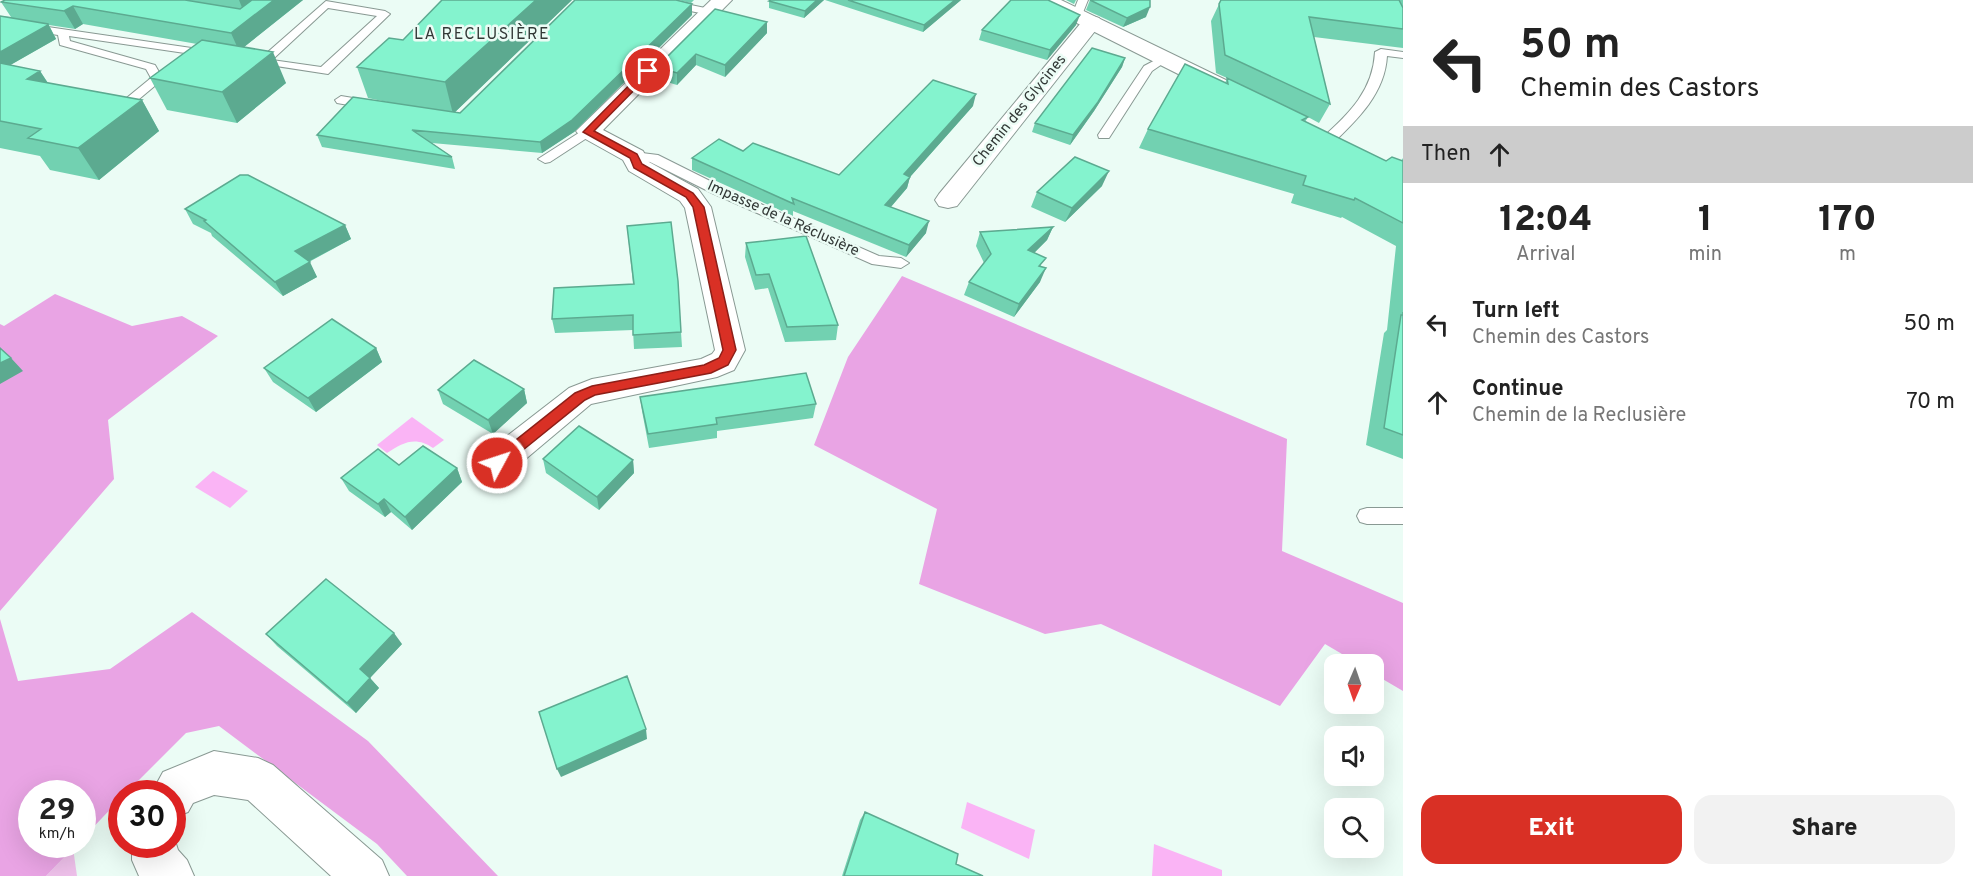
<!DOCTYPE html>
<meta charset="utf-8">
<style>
:root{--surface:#fff;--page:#f2f2f2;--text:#222;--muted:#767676;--accent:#d93025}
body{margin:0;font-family:Overpass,sans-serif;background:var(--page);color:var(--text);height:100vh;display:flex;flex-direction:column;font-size:22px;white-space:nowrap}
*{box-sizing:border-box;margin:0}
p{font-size:20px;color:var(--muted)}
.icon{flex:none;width:33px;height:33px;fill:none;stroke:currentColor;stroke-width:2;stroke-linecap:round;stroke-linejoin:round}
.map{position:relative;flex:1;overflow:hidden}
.drawer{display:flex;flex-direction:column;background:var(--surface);width:570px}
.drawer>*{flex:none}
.hud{background:#fff;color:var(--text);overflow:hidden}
.needle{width:39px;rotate:182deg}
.buttons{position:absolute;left:1324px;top:654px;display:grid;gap:12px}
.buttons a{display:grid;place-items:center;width:60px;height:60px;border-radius:12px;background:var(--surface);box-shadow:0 6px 24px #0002;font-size:30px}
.speed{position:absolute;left:18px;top:780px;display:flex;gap:12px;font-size:30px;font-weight:700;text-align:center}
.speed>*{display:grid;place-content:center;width:78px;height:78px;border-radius:50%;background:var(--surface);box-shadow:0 6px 24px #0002;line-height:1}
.speed small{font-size:15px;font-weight:400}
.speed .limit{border:9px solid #d22;background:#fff;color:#111}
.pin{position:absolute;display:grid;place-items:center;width:51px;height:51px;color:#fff;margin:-26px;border:3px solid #fff;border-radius:50%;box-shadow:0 2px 6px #0007}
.me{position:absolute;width:66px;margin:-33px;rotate:50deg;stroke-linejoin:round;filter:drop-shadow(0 0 4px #0008)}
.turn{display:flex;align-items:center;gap:21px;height:126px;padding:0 18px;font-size:27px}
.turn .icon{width:78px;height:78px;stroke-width:2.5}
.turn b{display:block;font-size:42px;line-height:51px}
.then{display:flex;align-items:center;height:57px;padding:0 18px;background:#0003;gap:12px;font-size:22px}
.eta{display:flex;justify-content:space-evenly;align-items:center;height:102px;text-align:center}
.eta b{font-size:36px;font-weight:800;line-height:42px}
.button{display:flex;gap:12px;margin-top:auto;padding:12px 18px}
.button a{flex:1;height:69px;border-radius:18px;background:var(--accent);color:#fff;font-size:24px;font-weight:800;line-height:69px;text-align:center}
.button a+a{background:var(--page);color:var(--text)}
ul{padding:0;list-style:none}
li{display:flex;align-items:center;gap:18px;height:78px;padding:0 18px}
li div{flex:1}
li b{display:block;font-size:22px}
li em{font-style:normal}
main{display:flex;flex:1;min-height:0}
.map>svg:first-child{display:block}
.green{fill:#efc1eb}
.forest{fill:#e9a4e4}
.water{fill:#fab4f5}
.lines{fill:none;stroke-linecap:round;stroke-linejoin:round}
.service-casing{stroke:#899993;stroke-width:2}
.minor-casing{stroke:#899993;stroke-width:2}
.primary-casing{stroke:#899993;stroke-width:2}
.service{fill:#fff;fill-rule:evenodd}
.minor{fill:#fff;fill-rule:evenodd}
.primary{fill:#fff;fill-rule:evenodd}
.wall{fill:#72d1b1}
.shaded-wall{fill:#5caa90}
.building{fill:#84f3ce;stroke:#5caa90;stroke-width:1.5}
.route{fill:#d93025;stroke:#8d1f18;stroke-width:1.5}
.labels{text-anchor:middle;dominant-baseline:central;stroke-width:5;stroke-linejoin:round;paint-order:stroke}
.far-street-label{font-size:15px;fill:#323836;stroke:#ebfcf5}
.far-neighbourhood-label{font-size:16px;letter-spacing:1.5px;fill:#323836;stroke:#ebfcf5}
</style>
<main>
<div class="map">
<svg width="1403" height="876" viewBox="0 0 1403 876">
<rect width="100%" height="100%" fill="#ebfcf5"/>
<!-- green -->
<path class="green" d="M73,848L77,876H46Z"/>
<!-- forest -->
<path class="forest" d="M902,276L1287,439L1282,551L1403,603V691L1374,674V664H1359L1325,644L1280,706L1101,624L1045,634L919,584L937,509L814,445L848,357Z
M55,294L132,326L182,316L218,336L108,420L114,479L0,611V324L4,326Z
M192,612L368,741L498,876H407L377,844L219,726L186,733L126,793L122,794L121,798L83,838L82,794H32V844L76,845L46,876H0V619L18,681L110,669Z"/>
<!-- water -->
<path class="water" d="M412,417L444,440L433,448C416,436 403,442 387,453L377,445Z
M213,471L248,491L230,508L195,487Z
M967,802L1035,830L1029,859L961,828Z
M1154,844L1222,870V876H1152Z"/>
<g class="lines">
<!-- service casing -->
<g class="service-casing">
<path id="service" d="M646,0H667L710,9L715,12L710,15L651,3Z
M1078,0H1088L1082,15L1077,18L1072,15Z
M326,1L385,11L390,14L328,74L250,62V58H261ZM328,8L377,16L321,67L272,60Z
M0,20L212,51L218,54L212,57L69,36L70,41L155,65L163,79L132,105L141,111L135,115L118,105L151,78L146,69L60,45L58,35L0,26Z
M1381,49L1403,52V58L1387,56C1385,93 1358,119 1333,143H1323L1321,140L1323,137C1350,113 1373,90 1375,52Z
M1165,55L1171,58L1152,71L1109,138H1099L1098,135L1144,66Z
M341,96L371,101L377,105L371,109L337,103L335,100Z
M588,127L593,128L594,131L593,134L550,162L545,163L538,159Z
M634,152L658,155L722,187L879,256L901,258L909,263L901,268L872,264L712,193L650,162L629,159L627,156L629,153Z
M1367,508H1403V524H1367L1360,522L1357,516L1360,510Z"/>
</g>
<!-- minor casing -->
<g class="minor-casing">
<path id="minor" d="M711,0H732L603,130L643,151L649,162L698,189L711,207L745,350L734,370L717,377L591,404L509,473L497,477L485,473L480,463L485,453L569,388L592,379L701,359L712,354L715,350L685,208L680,201L629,171L623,160L580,136L576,131Z
M1092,16L1099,18L1102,22L1099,26L957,206L948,208L939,206L935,200L939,194L1085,18Z
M214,751L258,758L273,765L382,860L389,876H331L248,800L214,795L193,803L188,812L172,818V794H151L163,772Z
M172,831L178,850L187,860L194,876H139L132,860V844H172Z"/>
</g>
<!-- primary casing -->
<g class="primary-casing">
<path id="primary" d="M1036,0H1061L1232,83L1235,88L1232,93L1224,95L1216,93L1039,4Z"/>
</g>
<!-- service -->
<use href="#service" class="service"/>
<!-- minor -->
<use href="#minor" class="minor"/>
<!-- primary -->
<use href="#primary" class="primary"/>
</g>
<!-- wall -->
<path class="wall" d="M5,0H303L244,47L286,83L237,123L167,110L150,78L197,44L83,24L75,29L49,25L56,39L10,65L40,71L48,83L142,100L159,131L99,180L50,170L40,156L0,148V16L11,17L1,2Z
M572,0L455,112L460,113L692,15L574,132L542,153L432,143L452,157L455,169L322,147L317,135L392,103L368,98L357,67L403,40Z
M678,0H694L691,3Z
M824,0L804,18L769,8V1Z
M825,0H961L923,32Z
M1066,0H1076L1074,4Z
M1090,0L1146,17L1123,27L1086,10Z
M1221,0H1403V48L1314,37L1330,104L1319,123L1308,117L1305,122L1386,161H1401L1403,158V459L1366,445L1384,333L1387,330L1396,246L1342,217L1341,218L1291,203L1294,194L1139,148L1148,129L1225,83L1227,78L1216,73L1211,21Z
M767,22V33L725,77L696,65L677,85L657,79V67Z
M1076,25L1047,60L979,40L982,30Z
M1125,58L1122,67L1094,111L1070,145L1032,132L1035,123Z
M973,106L910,177L907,188L891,207L926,233L906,257L793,211V216L692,170V158L743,151L839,175Z
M1102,186L1065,222L1031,207L1037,192Z
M185,209L345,225L351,239L309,262L317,277L283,296L212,236L211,233L193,224Z
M627,226L681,332L682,347L634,349L633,330L555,333L552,319L633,284Z
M1053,227L1047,240L1034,253L1042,267L1040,282L1014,317L964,295L969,282L984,263L976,246L980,232Z
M746,243L838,325L836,340L785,342L768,288L755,290L745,257Z
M376,348L382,362L316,412L273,382L264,368Z
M524,389L527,403L493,434L443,404L438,390Z
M640,397L816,404L813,418L717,431V438L649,448L642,411Z
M543,459L633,460L634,473L599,510L546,473Z
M399,465L457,468L462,482L412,530L391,512L385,517L349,491L341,478Z
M266,634L402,644L370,678L379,688L356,713L277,646Z
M865,812L956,864L983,876H842L860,820Z"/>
<!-- shaded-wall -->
<path class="shaded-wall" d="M239,0H264L245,15Z
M274,0H303L239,51L231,33Z
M536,0H572L453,114L445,82Z
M817,0H824L804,18L805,11Z
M955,0H961L923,32L924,25Z
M692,4V15L574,132L542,153L540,142Z
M73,6L83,24L75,29L64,11Z
M1150,7L1146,17L1123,27L1127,18Z
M1080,15L1076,25L1047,60L1050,50Z
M767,22V33L725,77V65Z
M48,24L56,39L0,71V52Z
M273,52L286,83L237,123L222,92Z
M696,54V65L677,85V73Z
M1125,58L1122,67L1094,111L1070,145L1073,135Z
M40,71L60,102L27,79Z
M976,94L973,106L910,177L907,188L883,216L885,205L904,174Z
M142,100L159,131L99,180L78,148Z
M1109,171L1102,186L1065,222L1072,208Z
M929,221L926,233L906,257L909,245Z
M345,225L351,239L302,265L295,251Z
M1053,227L1047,240L1023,264L1028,250Z
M310,262L317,277L283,296L275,282Z
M1046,268L1040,282L1014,317L1019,304Z
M376,348L382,362L316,412L308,398Z
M11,358L23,371L0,384V363Z
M524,389L527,403L493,434L488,420Z
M633,460L634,473L599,510L597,497Z
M457,468L462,482L412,530L405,517Z
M384,499L391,512L385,517L378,504Z
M394,633L402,644L369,679L360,669Z
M370,678L379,688L356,713L347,703Z
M646,729L647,739L561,777L557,769Z"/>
<!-- building -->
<path class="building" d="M5,0H185L240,9L252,0H274L231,33L73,6L64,11L1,2Z
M442,0H536L445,82L357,67L389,38L403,40Z
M575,0H676L692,4L572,120L540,142L412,130L452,157L317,135L353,97L460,113Z
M771,0H817L805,11L769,1Z
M848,0H955L924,25Z
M1011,0H1048L1080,15L1050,50L982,30Z
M1090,0H1150V7L1127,18Z
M1221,0H1399L1403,8V29L1309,17L1330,104L1225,55L1219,4Z
M715,9L767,22L725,65L696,54L677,73L657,67Z
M0,16L48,24V25L0,52Z
M202,40L273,52L222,92L150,78Z
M1092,48L1125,58L1098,102L1073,135L1035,123Z
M0,63L40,71L27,79L142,100L78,148L28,138L41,129L0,121Z
M1185,64L1228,84L1227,78L1308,117L1302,120L1386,161L1392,157L1403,161V223L1355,198L1354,200L1303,185L1306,176L1148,129Z
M933,80L976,94L904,174L910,177L885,205L929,221L909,245L792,198L794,204L692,158L719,139L743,151L753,143L839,175Z
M1075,157L1109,171L1072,208L1037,192Z
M240,175H248L345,225L295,251L310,262L275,282L204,221L206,220L185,209Z
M671,222L678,281L681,332L633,335V315L552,319L554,288L634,284L627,226Z
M1053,227L1028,250L1046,258L1039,266L1046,268L1019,304L969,282L991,254L980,232Z
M806,236L838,325L787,327L769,274L756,275L746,243Z
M1403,312V435L1384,428L1401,315H1403Z
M332,319L376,348L308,398L264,368Z
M0,348L11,358L0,363Z
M474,360L524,389L488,420L438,390Z
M806,373L816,404L716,418L717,424L648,434L640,397Z
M579,426L633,460L597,497L543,459Z
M423,446L457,468L405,517L384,499L378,504L341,478L378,449L399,465Z
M326,579L394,633L360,669L370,678L347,703L266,634Z
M627,676L646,729L557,769L539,712Z
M865,812L958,854L956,864L983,876H844Z"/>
<!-- route -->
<path class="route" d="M645,69L653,71L594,131L637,154L642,164L693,193L704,207L736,350L728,365L711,373L595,395L585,400L502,467H492L490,463L492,459L575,393L592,386L704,365L719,358L723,350L693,207L686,197L634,168L630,158L583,132Z"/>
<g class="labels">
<!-- far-street labels -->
<g class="far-street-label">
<text transform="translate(1020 111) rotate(-51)">Chemin des Glycines</text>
<text transform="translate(783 219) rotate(24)">Impasse de la Réclusière</text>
</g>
<!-- far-neighbourhood labels -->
<g class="far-neighbourhood-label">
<text x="482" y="35">LA RECLUSIÈRE</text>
</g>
</g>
</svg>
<div class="buttons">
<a><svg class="needle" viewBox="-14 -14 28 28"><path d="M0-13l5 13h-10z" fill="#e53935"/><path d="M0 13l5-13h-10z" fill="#767676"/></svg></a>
<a><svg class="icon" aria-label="sound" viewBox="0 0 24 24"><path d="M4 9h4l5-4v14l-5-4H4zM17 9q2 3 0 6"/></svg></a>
<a><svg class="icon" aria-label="search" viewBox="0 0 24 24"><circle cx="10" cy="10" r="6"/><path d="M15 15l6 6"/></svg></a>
</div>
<div class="speed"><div>29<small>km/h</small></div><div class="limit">30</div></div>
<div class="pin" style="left:648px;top:71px;background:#d93025"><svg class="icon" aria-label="arrive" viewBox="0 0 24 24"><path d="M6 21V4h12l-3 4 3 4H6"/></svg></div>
<svg class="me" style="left:497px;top:463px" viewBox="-20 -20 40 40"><circle r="17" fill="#d93025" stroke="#fff" stroke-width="3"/><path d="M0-11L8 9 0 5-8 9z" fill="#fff"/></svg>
</div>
<section class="drawer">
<div class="hud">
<div class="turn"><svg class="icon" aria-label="left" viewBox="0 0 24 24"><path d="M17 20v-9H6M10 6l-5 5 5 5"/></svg><div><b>50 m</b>Chemin des Castors</div></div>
<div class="then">Then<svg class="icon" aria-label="ahead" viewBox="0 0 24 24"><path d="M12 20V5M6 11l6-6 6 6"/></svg></div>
</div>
<div class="eta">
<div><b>12:04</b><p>Arrival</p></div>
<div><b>1</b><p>min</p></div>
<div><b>170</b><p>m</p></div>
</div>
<ul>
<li><svg class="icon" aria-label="left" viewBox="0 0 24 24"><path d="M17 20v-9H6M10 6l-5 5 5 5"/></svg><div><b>Turn left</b><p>Chemin des Castors</p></div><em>50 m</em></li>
<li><svg class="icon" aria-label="ahead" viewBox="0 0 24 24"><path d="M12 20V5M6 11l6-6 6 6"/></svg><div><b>Continue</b><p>Chemin de la Reclusière</p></div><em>70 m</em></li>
</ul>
<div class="button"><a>Exit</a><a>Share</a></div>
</section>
</main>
